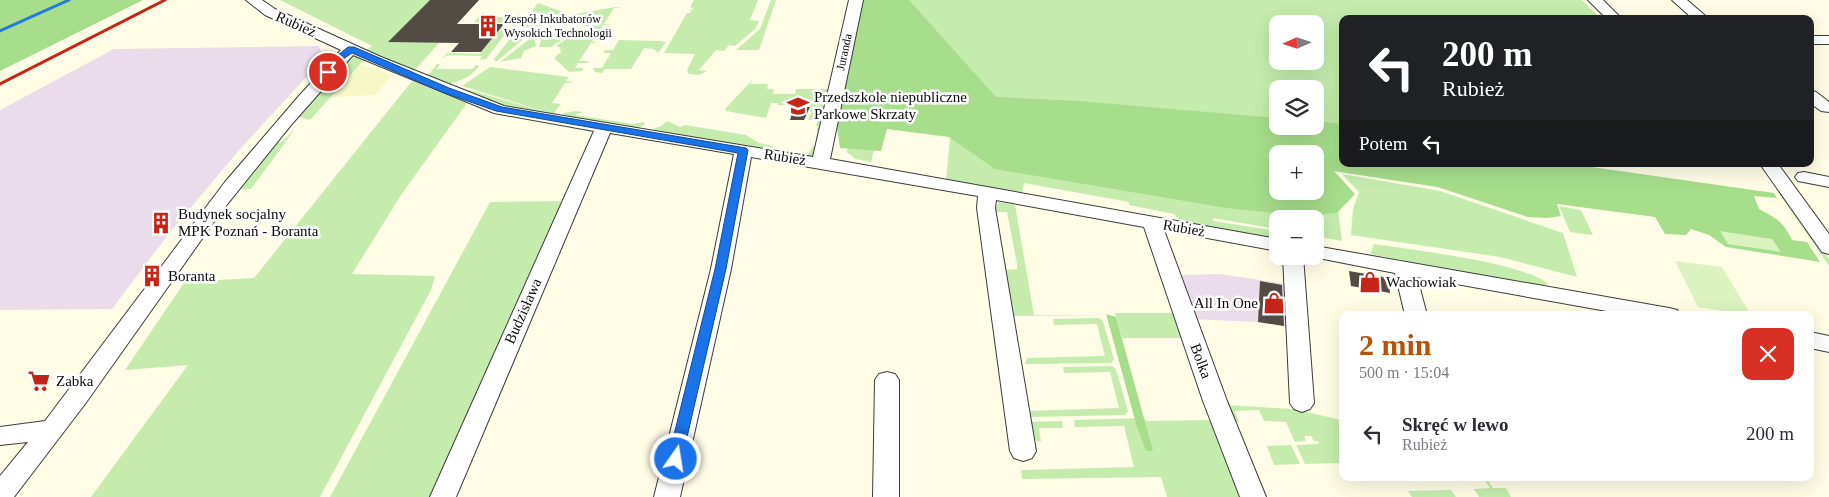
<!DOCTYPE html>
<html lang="pl">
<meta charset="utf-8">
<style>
:root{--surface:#fff;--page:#f7f7f7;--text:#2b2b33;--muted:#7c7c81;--accent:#b45309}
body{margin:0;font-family:Georgia,serif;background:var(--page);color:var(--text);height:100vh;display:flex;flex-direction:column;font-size:19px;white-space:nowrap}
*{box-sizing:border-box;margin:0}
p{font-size:16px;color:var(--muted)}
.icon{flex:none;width:28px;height:28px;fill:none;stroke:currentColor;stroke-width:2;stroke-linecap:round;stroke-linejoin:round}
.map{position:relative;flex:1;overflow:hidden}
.sheet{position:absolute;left:1339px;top:311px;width:475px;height:170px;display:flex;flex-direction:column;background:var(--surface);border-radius:10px;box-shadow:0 5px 20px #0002}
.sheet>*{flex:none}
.top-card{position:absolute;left:1339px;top:15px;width:475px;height:152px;border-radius:10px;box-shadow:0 5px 20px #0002;background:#202124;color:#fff;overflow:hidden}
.needle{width:32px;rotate:267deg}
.fabs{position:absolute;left:1269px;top:15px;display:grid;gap:10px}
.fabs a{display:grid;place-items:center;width:55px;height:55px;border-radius:10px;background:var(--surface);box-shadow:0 5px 20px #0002;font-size:25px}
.pin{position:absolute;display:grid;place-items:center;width:42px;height:42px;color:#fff;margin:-21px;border:2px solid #fff;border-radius:50%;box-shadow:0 1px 5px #0007}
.me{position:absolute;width:55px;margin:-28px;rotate:13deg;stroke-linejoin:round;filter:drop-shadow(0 0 4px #0008)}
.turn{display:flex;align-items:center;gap:18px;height:105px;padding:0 20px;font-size:22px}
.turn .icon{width:65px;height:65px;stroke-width:2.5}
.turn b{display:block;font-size:35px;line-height:42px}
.then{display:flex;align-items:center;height:48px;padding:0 20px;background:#0003;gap:10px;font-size:19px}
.round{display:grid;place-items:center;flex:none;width:52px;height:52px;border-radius:10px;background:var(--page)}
.headline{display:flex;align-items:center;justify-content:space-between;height:85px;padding:0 20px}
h1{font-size:30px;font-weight:800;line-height:38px;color:var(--accent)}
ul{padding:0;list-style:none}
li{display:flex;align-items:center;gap:15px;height:75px;padding:0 20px}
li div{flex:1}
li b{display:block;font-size:19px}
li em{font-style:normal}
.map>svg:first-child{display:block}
.industrial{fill:#eadcea}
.farmland{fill:#f5f7c4}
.green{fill:#c5ecad;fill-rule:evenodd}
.forest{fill:#a6de8b;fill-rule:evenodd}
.pitch{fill:#daf3bf}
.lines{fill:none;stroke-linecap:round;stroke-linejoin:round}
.stream{stroke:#257bda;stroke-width:3}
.building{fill:#534c45}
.minor-casing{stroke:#3c3c3c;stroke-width:2}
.minor{fill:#fff;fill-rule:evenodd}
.rail{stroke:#c52516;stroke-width:3}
.route{fill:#1a73e8;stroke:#114b97}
.labels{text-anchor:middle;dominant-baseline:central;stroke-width:5;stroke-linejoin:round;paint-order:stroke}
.far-poi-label{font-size:12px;fill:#090909;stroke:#fff;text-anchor:start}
.far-street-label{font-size:12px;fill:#090909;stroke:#fff}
.street-label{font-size:15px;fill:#090909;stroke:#fff}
.poi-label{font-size:15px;fill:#090909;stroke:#fff;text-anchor:start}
</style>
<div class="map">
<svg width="1829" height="497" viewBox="0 0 1829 497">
<rect width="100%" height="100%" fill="#fffde6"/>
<!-- industrial -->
<path class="industrial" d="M319,46L324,58L240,149L171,231L112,309L0,310V110L114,49Z
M1220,274L1287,284L1289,327L1258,322L1192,319L1178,275Z"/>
<!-- farmland -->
<path class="farmland" d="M361,64L392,75L375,95L332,97Z"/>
<!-- green -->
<path class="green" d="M280,0H430L389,41L440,42L413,72L365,51L372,46Z
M694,0H758L750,20L759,21L755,29L735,46L729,45L724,51L716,50L699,70L707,71L699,75L689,74L687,70L695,54L664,53L687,13H690L691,11H688L692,10L693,8L690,7Z
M771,0H776L759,50H736L760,29Z
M872,0H1582L1601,19H1342V164H1508L1528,217L1438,187L1333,171L1342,241L1315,236V219H1278L1277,229L1213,218V221L1277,231V240L1182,223L1174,214L1129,205V202L1024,183L1022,193L946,181L950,137L960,144L888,91L871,162L855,159L847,152ZM1278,24H1315V61H1278ZM1278,89H1315V126H1278ZM1278,154H1315V191H1278Z
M538,3L566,13L563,15L564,17L542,26L519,28Z
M615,7L623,8H614L604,24L611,25H603L601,29C587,29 583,26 574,16L576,14Z
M482,13H484L482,17H514L517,14L521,15L513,26L503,25L504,23L474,22Z
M501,28H510L486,59L480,60L482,56L448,55L442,59L447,53L480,54Z
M518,29L529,30L532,32L496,62L495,61L494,59Z
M608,30L599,32L592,42L600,43H591L579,61H588L587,63H578L575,68H583L582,71L569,72L554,58L561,52L560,48L556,46L577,32Z
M544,31H575L551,47H539L542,37L540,32Z
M537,33L535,41L536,46L524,51L521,58L500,62Z
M619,40L660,41L666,42L658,53L654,49L644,48L631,69H605L602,73L595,72L593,68H602L611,53H603L605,50H613Z
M353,56L371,61H363L310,120L298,117L297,113L348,57Z
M437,64H440L437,69H472L476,65L479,66C472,77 453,86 440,84C436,84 430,80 426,78Z
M490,67L569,77L566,81L575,82L565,83L552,103L561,104L553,114L462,86Z
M754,78L750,84H768L767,89H774L773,94H795L796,89H830L831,85H834L822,139L816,137L820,131L816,130L819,127L816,126L817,120H808L811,113H813L810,112L811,106L778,105V103H771L766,118L726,111L725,109Z
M412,81L467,103L401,195L352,274L435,276L431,290L320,497H91L188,365L125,370L186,280L201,281L254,278Z
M462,88L546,112L551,115L504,107L460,90Z
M575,111L584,112L575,115L633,124L644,122L645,125L634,129L562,117L564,113Z
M667,121L680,127L685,125L746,135L759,143L773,146L771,150L807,156L813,146L817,145L818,157L811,160L655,132L654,128L660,127Z
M295,129L251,189H236L241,183L246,182L277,143L281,142Z
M1342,174L1440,191L1563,233L1577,277L1500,257L1351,235L1353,209L1359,192Z
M1775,188L1784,193L1829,259V266Z
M566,201L436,497H330L490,202Z
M999,202L1015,205L1034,315H1106L1012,316L1005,270L1017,269V264L1007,212H996L995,209Z
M1559,206L1581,210L1593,235L1570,232Z
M1374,244C1408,249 1526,263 1548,284L1541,286L1507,280L1370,254Z
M1115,313H1173L1183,338H1122Z
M1099,318L1103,321L1114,359L1111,363L1025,364L1027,358L1105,356L1097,324L1054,325L1053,319Z
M1112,366L1116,369L1128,411L1125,415L1029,417L1028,411L1119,408L1110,372L1064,373L1063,367Z
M1224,405L1293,409L1342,420V463L1305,464L1296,445L1319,444L1318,441H1314L1311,436H1304L1306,441L1295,442L1286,422L1264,421L1259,410L1235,411L1239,422H1233L1248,460L1255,462H1248L1261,497H1259Z
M1144,418L1146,421L1211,420L1239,497H1167L1161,477L1022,479L1021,470L1134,467L1124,426L1075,427L1074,420Z
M1062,421L1063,428H1039L1041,442C1030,440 1031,431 1029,422Z
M1291,445L1300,464L1274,465L1267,446Z
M1483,478H1486L1493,488H1506L1511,497H1479L1474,489L1490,488Z
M1451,490L1456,497H1412L1408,491Z"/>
<!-- forest -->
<path class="forest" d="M0,0H143L0,71Z
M860,0H909L996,97L1078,101L1277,118L1278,126H1315V121L1342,124V164H1571L1774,193L1777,198L1754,196L1759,209C1776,218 1784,222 1792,240L1807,242L1820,262L1726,247L1709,235L1691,229L1686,235L1665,234L1655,217L1557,204L1561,216L1547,218L1528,217L1438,187L1334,171L1355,194L1337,213L1302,216L1226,208L995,169L949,137L887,129L881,151L840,148L837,127ZM1278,154H1315V191H1278Z
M1106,314L1116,317L1153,451H1146L1137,427Z"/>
<!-- pitch -->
<path class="pitch" d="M1720,231L1772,239L1781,252L1728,244Z
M1675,261L1722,267L1751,315L1698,307Z"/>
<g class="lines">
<!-- stream -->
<path class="stream" d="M0,31L69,0"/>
</g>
<!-- building -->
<path class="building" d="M430,0H479L457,24H504L481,52H451L459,43L388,42Z
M794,107H810L804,120H790Z
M1349,271L1389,278L1390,293L1351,286Z
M1260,281L1282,285L1284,326L1258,322Z"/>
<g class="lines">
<!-- minor casing -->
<g class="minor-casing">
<path id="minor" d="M246,0H262L275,9L381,57L504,106L813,157L849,0H863L830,159L1278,239V251L1164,230L1227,401L1266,497H1240L1203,401L1144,227L996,200L995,208L1036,451L1032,458L1023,461L1014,458L1010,451L977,208L978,196L751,157L731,269L680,497H654L711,269L734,154L610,133L456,497H430L594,131L494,113L353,55L291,125L221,212L85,404L14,497H0V476L28,442L0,445V427L45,421L225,182L298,97L341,50L265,15Z
M1588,0H1603L1622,19H1607Z
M1672,0H1687L1709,19H1693Z
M1810,36H1829V44H1810Z
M1810,90L1816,92L1829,102V112L1821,111L1810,103Z
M1760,164H1778L1829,234V254L1822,252Z
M1804,172L1829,177V187L1798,181L1795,177L1798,173Z
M1315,246L1669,308L1677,310L1680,315H1629L1417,277L1427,315H1405L1395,273L1308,256H1315Z
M1283,256H1303L1314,403L1310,409L1302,412L1294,409L1290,403Z
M1810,332L1829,336V352L1810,348Z
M887,372L895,374L899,380V497H873L875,380L879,374Z"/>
</g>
<!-- minor -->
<use href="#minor" class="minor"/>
<!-- rail -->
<path class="rail" d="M0,84L165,0"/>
</g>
<!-- route -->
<path class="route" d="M348,47H354L449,88L502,107L746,148L748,150L726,269L681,463L676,465L671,463L668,459L715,269L738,153L496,111L442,92L352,53L343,59L331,73H324V70L337,56Z"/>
<!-- icons -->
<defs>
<g id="building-bare" transform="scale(1.725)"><path d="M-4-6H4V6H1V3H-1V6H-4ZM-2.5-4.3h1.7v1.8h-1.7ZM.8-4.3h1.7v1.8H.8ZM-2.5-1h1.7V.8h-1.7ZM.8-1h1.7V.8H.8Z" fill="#c52516" stroke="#fff" stroke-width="2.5" paint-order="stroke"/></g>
<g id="school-bare" transform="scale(1.725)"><path d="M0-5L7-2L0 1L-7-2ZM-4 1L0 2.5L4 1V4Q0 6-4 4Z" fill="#c52516" stroke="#fff" stroke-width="2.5" paint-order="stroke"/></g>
<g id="shop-bare" transform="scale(1.725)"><path d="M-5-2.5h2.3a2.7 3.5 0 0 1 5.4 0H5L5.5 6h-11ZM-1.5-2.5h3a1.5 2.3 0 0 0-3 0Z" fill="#c52516" stroke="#fff" stroke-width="2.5" paint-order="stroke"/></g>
<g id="supermarket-bare" transform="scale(1.725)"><path d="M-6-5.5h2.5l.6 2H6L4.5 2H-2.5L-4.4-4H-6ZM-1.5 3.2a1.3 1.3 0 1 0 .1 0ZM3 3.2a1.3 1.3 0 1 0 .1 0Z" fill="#c52516" stroke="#fff" stroke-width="2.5" paint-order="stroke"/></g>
</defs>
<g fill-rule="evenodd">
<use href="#building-bare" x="488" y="26"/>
<use href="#school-bare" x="798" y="106"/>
<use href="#building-bare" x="161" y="223"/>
<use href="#building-bare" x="152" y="276"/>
<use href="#shop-bare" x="1370" y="282"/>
<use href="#shop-bare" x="1274" y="303"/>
<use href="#supermarket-bare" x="39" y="381"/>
</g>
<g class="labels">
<!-- far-poi labels -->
<g class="far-poi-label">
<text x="504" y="19">Zespół Inkubatorów<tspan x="504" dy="14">Wysokich Technologii</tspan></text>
</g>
<!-- far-street labels -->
<g class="far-street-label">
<text transform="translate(844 52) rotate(-78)">Juranda</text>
</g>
<!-- street labels -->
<g class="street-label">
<text transform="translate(296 24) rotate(24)">Rubież</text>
<text transform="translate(785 157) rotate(9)">Rubież</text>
<text transform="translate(1184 228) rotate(10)">Rubież</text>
<text transform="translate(523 311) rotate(-66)">Budzisława</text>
<text transform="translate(1201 361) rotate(70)">Bolka</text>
</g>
<!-- poi labels -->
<g class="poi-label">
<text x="814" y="97">Przedszkole niepubliczne<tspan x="814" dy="17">Parkowe Skrzaty</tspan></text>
<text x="178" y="214">Budynek socjalny<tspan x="178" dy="17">MPK Poznań - Boranta</tspan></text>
<text x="168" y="276">Boranta</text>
<text x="1386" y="282">Wachowiak</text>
<text x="1258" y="303" text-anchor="end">All In One</text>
<text x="56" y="381">Zabka</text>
</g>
</g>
</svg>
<div class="fabs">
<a><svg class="needle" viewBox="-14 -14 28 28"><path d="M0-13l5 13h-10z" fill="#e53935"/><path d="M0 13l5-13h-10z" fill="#7c7c81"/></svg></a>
<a><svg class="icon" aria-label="layers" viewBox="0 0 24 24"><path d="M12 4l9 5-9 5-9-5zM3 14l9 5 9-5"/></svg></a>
<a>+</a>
<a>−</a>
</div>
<div class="pin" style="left:328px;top:72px;background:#d93025"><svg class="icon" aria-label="arrive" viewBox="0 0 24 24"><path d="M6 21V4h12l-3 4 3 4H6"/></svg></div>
<svg class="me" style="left:676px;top:459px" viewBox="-20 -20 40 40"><circle r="17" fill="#1a73e8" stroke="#fff" stroke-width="3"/><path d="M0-11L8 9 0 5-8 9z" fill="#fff"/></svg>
<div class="top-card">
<div class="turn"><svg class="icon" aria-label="left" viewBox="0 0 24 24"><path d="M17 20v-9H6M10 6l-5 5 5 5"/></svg><div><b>200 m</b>Rubież</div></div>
<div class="then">Potem<svg class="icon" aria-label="left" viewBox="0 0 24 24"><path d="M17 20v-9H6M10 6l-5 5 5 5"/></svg></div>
</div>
<section class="sheet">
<div class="headline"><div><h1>2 min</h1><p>500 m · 15:04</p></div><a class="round" style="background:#d93025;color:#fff"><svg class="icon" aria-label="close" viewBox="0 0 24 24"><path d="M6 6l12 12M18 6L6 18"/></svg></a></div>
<ul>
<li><svg class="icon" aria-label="left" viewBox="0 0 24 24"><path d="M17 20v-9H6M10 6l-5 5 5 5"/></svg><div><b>Skręć w lewo</b><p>Rubież</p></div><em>200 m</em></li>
</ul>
</section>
</div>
